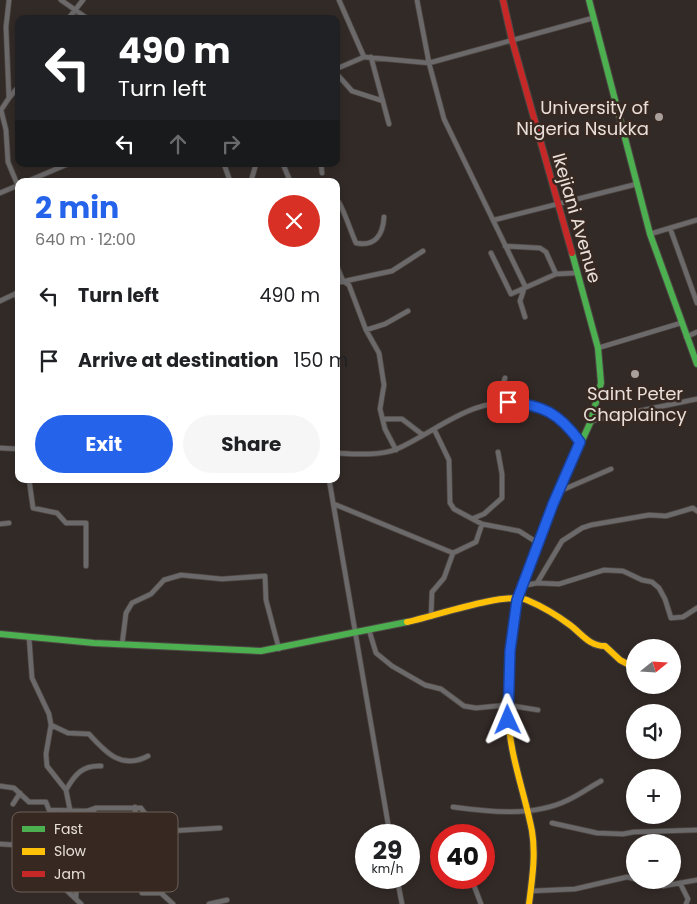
<!DOCTYPE html>
<meta charset="utf-8">
<style>
:root{--surface:#fff;--page:#f6f6f6;--text:#202124;--muted:#757577;--accent:#2563eb}
body{margin:0;font-family:Poppins,sans-serif;background:var(--page);color:var(--text);height:100vh;display:flex;flex-direction:column;font-size:19px;white-space:nowrap}
*{box-sizing:border-box;margin:0}
p{font-size:16px;color:var(--muted)}
.icon{flex:none;width:28px;height:28px;fill:none;stroke:currentColor;stroke-width:2;stroke-linecap:round;stroke-linejoin:round}
.map{position:relative;flex:1;overflow:hidden}
.details{position:absolute;left:15px;top:178px;width:325px;height:305px;display:flex;flex-direction:column;background:var(--surface);border-radius:10px;box-shadow:0 2px 8px #0003}
.details>*{flex:none}
.banner{position:absolute;left:15px;top:15px;width:325px;height:152px;border-radius:10px;box-shadow:0 2px 8px #0003;background:#202124;color:#fff;overflow:hidden}
.needle{width:32px;rotate:72deg}
.fabs{position:absolute;left:626px;top:639px;display:grid;gap:10px}
.fabs a{display:grid;place-items:center;width:55px;height:55px;border-radius:50%;background:var(--surface);box-shadow:0 2px 8px #0003;font-size:25px}
.speed{position:absolute;left:355px;top:824px;display:flex;gap:10px;font-size:25px;font-weight:700;text-align:center}
.speed>*{display:grid;place-content:center;width:65px;height:65px;border-radius:50%;background:var(--surface);box-shadow:0 2px 8px #0003;line-height:1}
.speed small{font-size:12px;font-weight:400}
.speed .limit{border:8px solid #d22;background:#fff;color:#111}
.pin{position:absolute;display:grid;place-items:center;width:42px;height:42px;color:#fff;margin:-21px;border-radius:10px;box-shadow:0 2px 8px #0006}
.me{position:absolute;width:55px;margin:-28px;rotate:359deg;stroke-linejoin:round;filter:drop-shadow(0 0 4px #0008)}
.turn{display:flex;align-items:center;gap:18px;height:105px;padding:0 20px;font-size:22px}
.turn .icon{width:65px;height:65px;stroke-width:2.5}
.turn b{display:block;font-size:35px;line-height:42px}
.lanes{display:flex;align-items:center;height:48px;padding:0 20px;background:#0003;justify-content:center;gap:25px;direction:ltr}
.lanes .off{opacity:.35}
.round{display:grid;place-items:center;flex:none;width:52px;height:52px;border-radius:26px;background:var(--page)}
.headline{display:flex;align-items:center;justify-content:space-between;height:85px;padding:0 20px}
h1{font-size:30px;font-weight:700;line-height:38px;color:var(--accent)}
.action{display:flex;gap:10px;margin-top:auto;padding:10px 20px}
.action a{flex:1;height:58px;border-radius:30px;background:var(--accent);color:#fff;font-size:20px;font-weight:700;line-height:58px;text-align:center}
.action a+a{background:var(--page);color:var(--text)}
ul{padding:0;list-style:none}
li{display:flex;align-items:center;gap:15px;height:65px;padding:0 20px}
li div{flex:1}
li b{display:block;font-size:19px}
li em{font-style:normal}
.map>svg:first-child{display:block}
.lines{fill:none;stroke-linecap:round;stroke-linejoin:round}
.street-casing{stroke:#4e4844;stroke-width:6}
.fast-casing{stroke:#4e4844;stroke-width:8}
.slow-casing{stroke:#4e4844;stroke-width:8}
.jam-casing{stroke:#4e4844;stroke-width:8}
.street{stroke:#6c696a;stroke-width:4.5}
.fast{stroke:#4caf50;stroke-width:6}
.slow{stroke:#ffc107;stroke-width:6}
.jam{stroke:#c62828;stroke-width:6}
.route-casing{stroke:#184099;stroke-width:12}
.route{stroke:#2563eb;stroke-width:9}
.poi-dot{fill:#a9a09b;stroke:#372922;stroke-width:2}
.labels{text-anchor:middle;dominant-baseline:central;stroke-width:5;stroke-linejoin:round;paint-order:stroke}
.poi-label{font-size:18px;fill:#e9dfda;stroke:#372922;text-anchor:end}
.street-label{font-size:18px;fill:#e9dfda;stroke:#372922}
.key{fill:#372922;stroke:#6c6059;stroke-width:1}
.key-label{font-size:14px;fill:#e9dfda}
</style>
<div class="map">
<svg width="697" height="904" viewBox="0 0 697 904">
<rect width="100%" height="100%" fill="#322a27"/>
<g class="lines">
<!-- street casing -->
<g class="street-casing">
<path id="street" d="M9,0L6,27L9,98L1,110L6,130L8,162L18,186
M61,0L88,19
M339,0L364,57
M417,0L429,63L444,119L525,286L520,301L525,317
M68,19L83,0
M371,57L389,124
M336,69L364,57L429,63L593,18
M336,73L352,91L383,101
M9,98L19,86
M224,164L230,181
M283,164L290,181
M321,164L322,173
M28,181L68,164
M251,181L256,164
M0,193L19,185
M336,199C341,201 352,235 356,243C375,247 383,235 384,217
M494,220L637,184
M670,228L697,303
M650,234L697,220
M505,246L540,248L546,252L556,274L576,273
M491,253L511,294L556,274
M336,264L343,281L349,285L366,330L379,353L384,385L380,409L385,429L396,450
M336,283L392,271L423,251
M16,293L19,306
M0,301L19,292
M366,330L385,324L408,311
M686,337L697,332
M598,348L681,323
M497,401L505,378
M383,419H402L423,435
M591,421L697,399
M434,429L449,460L450,503L454,509L482,524L519,531L538,543
M0,448L19,449
M336,453C354,454 381,456 397,449C441,429 473,395 525,404C550,409 565,422 580,442
M29,479L33,508L57,513L66,523H86V566
M329,479L390,835
M560,491L611,469
M334,504L453,553
M474,518L484,514L502,498V474L498,452
M0,524L9,523
M537,583L562,541L582,528L591,525L649,515L666,516L693,508L697,511
M522,586L537,583L559,584L604,570L623,571L642,580L652,582L659,588L665,599L671,618L683,617L697,608
M431,617L432,592L444,578L453,553L476,542L482,524
M369,630L376,653L392,666L425,685L441,689L464,706L476,708L507,705L538,710
M29,637L32,678L49,714L51,725L46,754L47,766L66,790
M122,645L126,613L132,603L151,594L164,580L181,575L222,579L265,576L266,600L279,649
M51,725L68,733L89,734C106,753 122,770 148,756
M0,786L14,788L29,802H46L49,810L87,811L96,808H141L152,823L153,832
M13,804L20,793
M135,807L136,835
M453,807C489,812 534,817 568,800C579,795 590,787 601,781
M70,810L66,790C75,774 83,765 101,766
M79,811L83,813L91,833
M85,820L96,808
M552,823L597,833L623,834L634,832L697,830
M91,833L136,835L153,832L220,828
M108,834C105,850 116,864 117,880
M0,844L77,849L91,833
M19,845L81,904
M397,878L402,904
M638,880L663,886L697,880
M473,883L481,904
M680,883L688,899L686,904
M531,891L575,889L627,877L635,879
M142,893H161L173,904
M76,898L77,849
M209,904L227,900"/>
</g>
<!-- fast casing -->
<g class="fast-casing">
<path id="fast" d="M589,0L650,234L697,364
M0,634L94,643L261,651L407,622
M508,709V675L517,600L553,504L591,421L601,383L598,348L572,253"/>
</g>
<!-- slow casing -->
<g class="slow-casing">
<path id="slow" d="M407,622C432,617 506,591 527,600C541,606 558,616 570,625C582,634 589,646 605,646L620,660L635,668
M508,709C508,751 524,790 532,831C536,855 532,880 529,904"/>
</g>
<!-- jam casing -->
<g class="jam-casing">
<path id="jam" d="M503,0L512,40L572,253"/>
</g>
<!-- street -->
<use href="#street" class="street"/>
<!-- fast -->
<use href="#fast" class="fast"/>
<!-- slow -->
<use href="#slow" class="slow"/>
<!-- jam -->
<use href="#jam" class="jam"/>
</g>
<g class="lines">
<!-- route casing -->
<g class="route-casing">
<path id="route" d="M508,402C543,405 559,413 580,442L553,504L517,600L510,651L508,720"/>
</g>
<!-- route -->
<use href="#route" class="route"/>
</g>
<!-- markers -->
<g class="poi-dot">
<circle cx="659" cy="117" r="5"/>
<circle cx="635" cy="374" r="5"/>
</g>
<g class="labels">
<!-- poi labels -->
<g class="poi-label">
<text x="649" y="107">University of<tspan x="649" dy="21">Nigeria Nsukka</tspan></text>
<text x="635" y="393" text-anchor="middle">Saint Peter<tspan x="635" dy="21">Chaplaincy</tspan></text>
</g>
<!-- street labels -->
<g class="street-label">
<text transform="translate(577 218) rotate(74)">Ikejiani Avenue</text>
</g>
</g>
<!-- legend -->
<rect x="12" y="812" width="166" height="80" rx="8" class="key"/>
<rect x="22" y="826" width="23" height="6" fill="#4caf50"/>
<rect x="22" y="848" width="23" height="7" fill="#ffc107"/>
<rect x="22" y="871" width="23" height="6" fill="#c62828"/>
<g class="key-label">
<text x="54" y="834">Fast</text>
<text x="54" y="856">Slow</text>
<text x="54" y="879">Jam</text>
</g>
</svg>
<div class="fabs">
<a><svg class="needle" viewBox="-14 -14 28 28"><path d="M0-13l5 13h-10z" fill="#e53935"/><path d="M0 13l5-13h-10z" fill="#757577"/></svg></a>
<a><svg class="icon" aria-label="sound" viewBox="0 0 24 24"><path d="M4 9h4l5-4v14l-5-4H4zM17 9q2 3 0 6"/></svg></a>
<a>+</a>
<a>−</a>
</div>
<div class="speed"><div>29<small>km/h</small></div><div class="limit">40</div></div>
<div class="pin" style="left:508px;top:402px;background:#d93025"><svg class="icon" aria-label="arrive" viewBox="0 0 24 24"><path d="M6 21V4h12l-3 4 3 4H6"/></svg></div>
<svg class="me" style="left:508px;top:720px" viewBox="-20 -20 40 40"><path d="M0-17L14 15 0 8-14 15z" fill="#2563eb" stroke="#fff" stroke-width="4"/></svg>
<div class="banner">
<div class="turn"><svg class="icon" aria-label="left" viewBox="0 0 24 24"><path d="M17 20v-9H6M10 6l-5 5 5 5"/></svg><div><b>490 m</b>Turn left</div></div>
<div class="lanes"><svg class="icon" aria-label="left" viewBox="0 0 24 24"><path d="M17 20v-9H6M10 6l-5 5 5 5"/></svg><svg class="icon off" aria-label="ahead" viewBox="0 0 24 24"><path d="M12 20V5M6 11l6-6 6 6"/></svg><svg class="icon off" aria-label="right" viewBox="0 0 24 24"><path d="M7 20v-9h11M14 6l5 5-5 5"/></svg></div>
</div>
<section class="details">
<div class="headline"><div><h1>2 min</h1><p>640 m · 12:00</p></div><a class="round" style="background:#d93025;color:#fff"><svg class="icon" aria-label="close" viewBox="0 0 24 24"><path d="M6 6l12 12M18 6L6 18"/></svg></a></div>
<ul>
<li><svg class="icon" aria-label="left" viewBox="0 0 24 24"><path d="M17 20v-9H6M10 6l-5 5 5 5"/></svg><div><b>Turn left</b></div><em>490 m</em></li>
<li><svg class="icon" aria-label="arrive" viewBox="0 0 24 24"><path d="M6 21V4h12l-3 4 3 4H6"/></svg><div><b>Arrive at destination</b></div><em>150 m</em></li>
</ul>
<div class="action"><a>Exit</a><a>Share</a></div>
</section>
</div>
